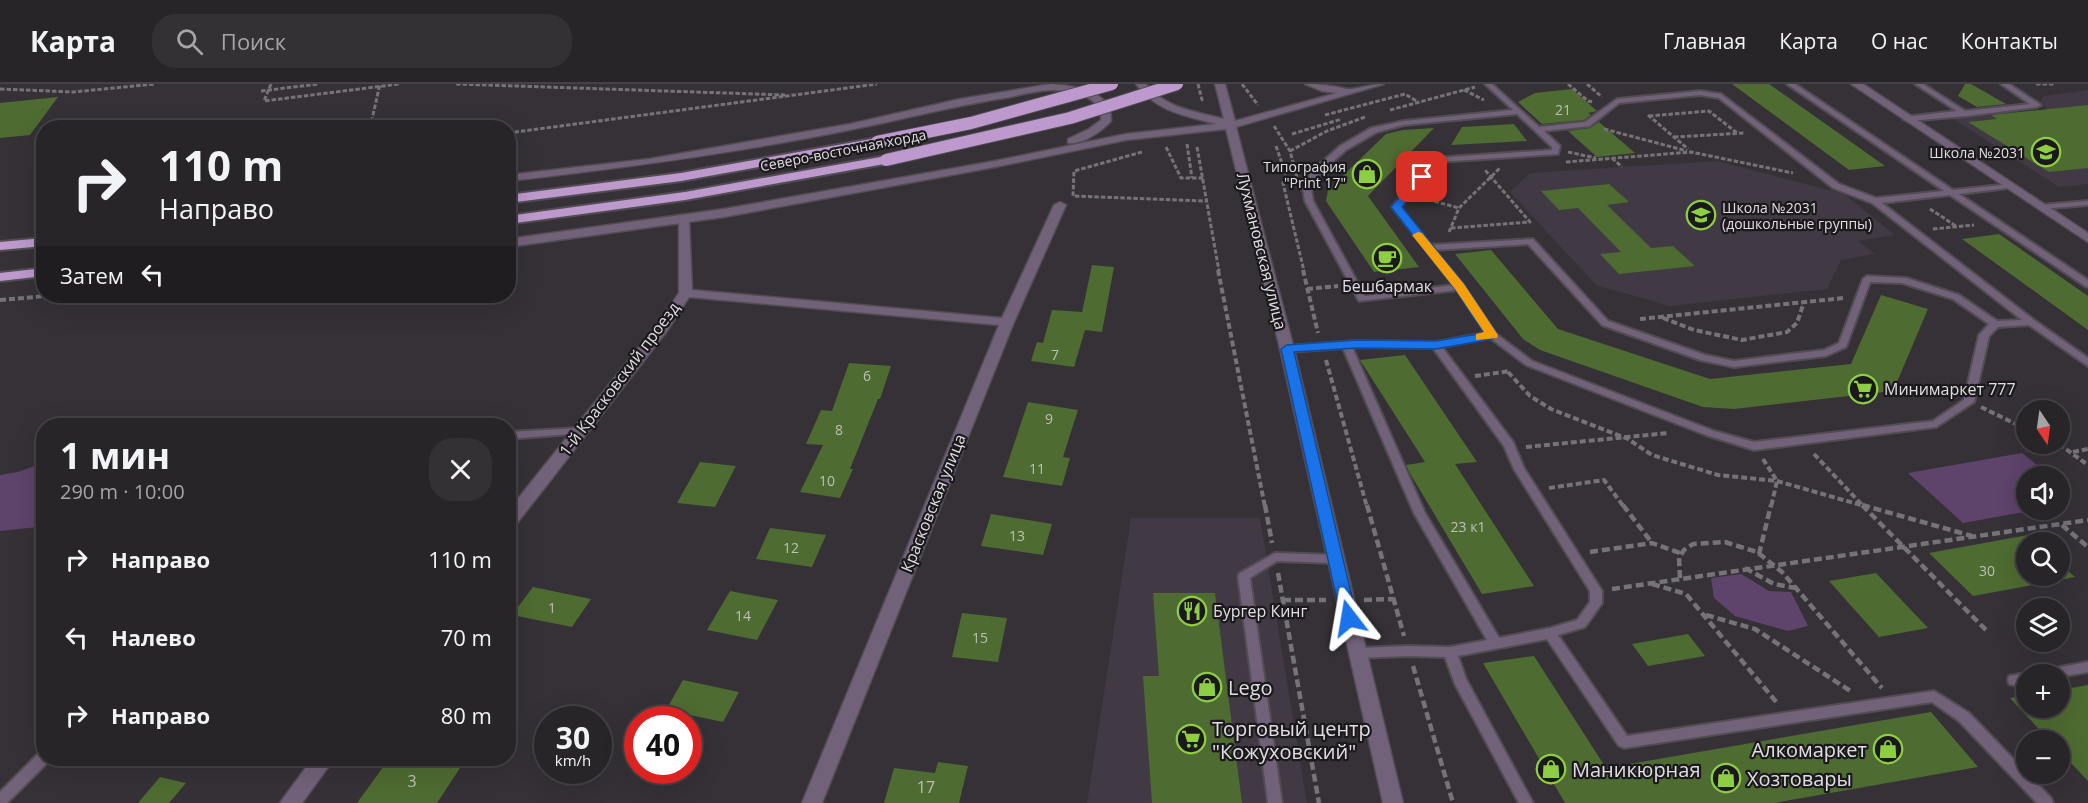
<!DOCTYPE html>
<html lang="ru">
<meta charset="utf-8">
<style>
:root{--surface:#282529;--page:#343135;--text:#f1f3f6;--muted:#a5a5a8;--line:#444246}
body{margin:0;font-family:"Open Sans",sans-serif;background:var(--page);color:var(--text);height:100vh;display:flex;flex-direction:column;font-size:22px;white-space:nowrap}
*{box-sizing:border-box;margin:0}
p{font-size:20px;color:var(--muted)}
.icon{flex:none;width:33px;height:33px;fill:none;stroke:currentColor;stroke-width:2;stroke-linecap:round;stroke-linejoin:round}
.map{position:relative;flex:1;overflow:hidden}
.sheet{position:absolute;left:36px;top:334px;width:480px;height:348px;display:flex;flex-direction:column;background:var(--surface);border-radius:24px;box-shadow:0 6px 24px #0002,0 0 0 2px var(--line)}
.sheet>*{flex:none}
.guide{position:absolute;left:36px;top:36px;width:480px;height:183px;border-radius:24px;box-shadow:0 6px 24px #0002,0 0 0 2px var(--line);background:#282529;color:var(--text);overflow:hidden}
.needle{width:39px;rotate:167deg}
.buttons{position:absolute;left:2016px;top:316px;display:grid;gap:12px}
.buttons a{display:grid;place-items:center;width:54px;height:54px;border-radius:50%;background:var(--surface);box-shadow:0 6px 24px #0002,0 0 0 2px var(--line);font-size:30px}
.speed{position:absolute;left:534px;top:622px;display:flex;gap:12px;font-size:30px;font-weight:700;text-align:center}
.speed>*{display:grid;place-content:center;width:78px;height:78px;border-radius:50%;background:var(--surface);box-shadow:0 6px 24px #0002,0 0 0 2px var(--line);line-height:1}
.speed small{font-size:15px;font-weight:400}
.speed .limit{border:9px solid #d22;background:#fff;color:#111}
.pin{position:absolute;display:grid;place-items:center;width:51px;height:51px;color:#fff;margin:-26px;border-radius:12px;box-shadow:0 3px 9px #0006}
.me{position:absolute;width:66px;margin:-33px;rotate:346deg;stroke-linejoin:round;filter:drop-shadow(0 0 4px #0008)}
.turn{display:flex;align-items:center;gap:21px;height:126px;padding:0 24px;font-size:27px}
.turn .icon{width:78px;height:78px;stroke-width:2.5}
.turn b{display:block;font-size:42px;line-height:51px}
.then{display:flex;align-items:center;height:57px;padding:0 24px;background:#0003;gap:12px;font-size:22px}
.round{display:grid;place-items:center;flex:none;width:63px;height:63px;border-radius:24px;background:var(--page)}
.overview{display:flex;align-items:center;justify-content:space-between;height:102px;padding:0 24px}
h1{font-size:36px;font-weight:700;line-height:45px}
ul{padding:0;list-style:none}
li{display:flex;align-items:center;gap:18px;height:78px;padding:0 24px}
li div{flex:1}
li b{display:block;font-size:22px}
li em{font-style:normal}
header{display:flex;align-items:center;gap:36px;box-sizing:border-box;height:84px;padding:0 30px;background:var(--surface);border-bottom:2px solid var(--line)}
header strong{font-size:28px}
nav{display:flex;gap:33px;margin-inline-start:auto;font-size:21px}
.search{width:420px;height:54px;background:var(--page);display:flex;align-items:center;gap:15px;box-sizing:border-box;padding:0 21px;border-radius:24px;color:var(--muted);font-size:22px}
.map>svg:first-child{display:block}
.built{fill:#413944}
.green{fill:#5e436a}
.building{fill:#4e6b31}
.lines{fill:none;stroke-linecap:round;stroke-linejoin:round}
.service-casing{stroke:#514d53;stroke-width:4}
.minor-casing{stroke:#514d53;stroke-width:3}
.tertiary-casing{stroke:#514d53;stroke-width:3}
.trunk-casing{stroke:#514d53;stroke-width:4}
.path-far2{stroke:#767378;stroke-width:3;stroke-dasharray:4.5 2;stroke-linecap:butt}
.path-far1{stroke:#767378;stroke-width:4;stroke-dasharray:6 3;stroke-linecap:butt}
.path{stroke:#767378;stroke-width:4.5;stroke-dasharray:8 4;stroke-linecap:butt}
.service{fill:#726279;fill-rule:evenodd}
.minor{fill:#726279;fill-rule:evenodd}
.tertiary{fill:#726279;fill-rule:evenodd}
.trunk{fill:#bd99cd;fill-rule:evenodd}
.trunk-bridge-casing{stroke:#514d53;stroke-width:14;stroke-linecap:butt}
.trunk-bridge{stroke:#bd99cd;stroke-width:12}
.route{fill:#1a73e8;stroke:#114b97;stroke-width:1.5}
.slow{fill:#f59e0b}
.labels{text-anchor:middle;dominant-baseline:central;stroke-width:4.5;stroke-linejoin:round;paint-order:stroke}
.number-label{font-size:14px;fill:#bcc1b6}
.far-street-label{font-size:14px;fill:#e1dee3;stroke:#1b191c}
.far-poi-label{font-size:14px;fill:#e1dee3;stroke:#1b191c;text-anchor:end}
.street-label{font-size:16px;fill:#e1dee3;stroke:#1b191c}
.poi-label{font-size:16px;fill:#e1dee3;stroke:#1b191c;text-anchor:start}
.near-number-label{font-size:16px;fill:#bcc1b6}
.near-poi-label{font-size:20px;fill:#e1dee3;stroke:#1b191c;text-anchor:start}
</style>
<header>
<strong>Карта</strong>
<div class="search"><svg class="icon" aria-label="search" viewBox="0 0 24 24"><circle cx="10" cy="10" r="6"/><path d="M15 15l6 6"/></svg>Поиск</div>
<nav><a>Главная</a><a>Карта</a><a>О нас</a><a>Контакты</a></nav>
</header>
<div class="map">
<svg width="2088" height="719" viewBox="0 0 2088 719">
<rect width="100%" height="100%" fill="#353137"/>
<!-- built -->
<path class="built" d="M2088,6V100L2059,103L1953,35L2047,26L2041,17L2043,12Z
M1717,77L1844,110L1895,151L1858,157L1875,170L1841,176L1827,205L1670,222L1596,201L1510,108L1530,89Z
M1131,434H1260L1307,719H1087Z"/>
<!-- green -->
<path class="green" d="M2022,369L2052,393H2026V426H2035L1963,439L1908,389Z
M43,379V448L38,443L0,447V391L18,388Z
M1741,490L1769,507L1791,508L1808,542L1788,547L1735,532L1714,514L1711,494Z"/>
<!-- building -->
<path class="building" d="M1732,0H1769L1885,82L1849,86Z
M1965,0H1971L2006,20L1977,23L1958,12Z
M1572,5L1597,27L1588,29L1591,31L1584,36L1542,40L1518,18L1535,9Z
M58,13L30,51L0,54V19Z
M2088,21V84L2049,88L1968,38L1997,35L1991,31Z
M1599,38L1635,69L1597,73L1568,47L1590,44Z
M1514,40L1527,57L1451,61L1462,43Z
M1434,44L1368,112L1419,183L1374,188L1326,117L1328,106L1386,50L1403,46Z
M1609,100L1629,118L1607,121L1651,164L1673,162L1695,182L1619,190L1600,170L1621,168L1578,124L1559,126L1541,107Z
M1999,150L2088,212V246L1962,155Z
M1491,166L1558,245L1710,295L1851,280L1881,211L1928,225L1897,298L1884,308L1734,325L1703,323L1540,266L1523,255L1455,170Z
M1092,181L1114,183L1102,248L1085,246L1074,283L1031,277L1037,258L1043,259L1052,226L1082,228Z
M1405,271L1477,378L1455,380L1534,502L1482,510L1411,391L1406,381L1425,378L1360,276Z
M849,279L891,282L880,315H878L850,385H853L840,414L800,408L823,361L806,360L821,326L832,327Z
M1028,318L1078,326L1063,373L1070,374L1062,402L1003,393Z
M700,378L736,382L715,423L677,419Z
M991,430L1052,440L1043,471L981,462Z
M770,444L826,451L812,483L756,475Z
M2028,451L2036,459H2026V492H2060V480L2075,493L1973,512L1929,469Z
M1876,489L1928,544L1879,553L1829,497Z
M533,503L591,515L572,543L512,531Z
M730,507L778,516L757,556L707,546Z
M1153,509H1215L1242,719H1152L1143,592H1159Z
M962,529L1007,534L998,578L952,573Z
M1688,550L1705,572L1648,582L1632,560Z
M1534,572L1606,684L1931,628L1978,683L1774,719H1565L1483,579Z
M683,596L739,608L723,638L666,626Z
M2088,601V697L2069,677L2060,679V657H2050L2010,614L2026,611V624H2060V606Z
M389,675H466L437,719H357Z
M938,678L968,682L959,719H884L894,684L935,689Z
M160,693L186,699L169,719H138Z"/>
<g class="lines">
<!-- service casing -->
<g class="service-casing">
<path id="service" d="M1485,0H1492L1539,43L1585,38L1617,15L1700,7L1721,10L1839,100L1876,114L1944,107L1787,0H1795L1953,106L2011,100L2012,102L2008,104L1959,110L2088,196V203L2085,202L1950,111L1882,119L2034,236L2088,274V282L2029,241L1998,243L1989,252L1974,318L1936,343L1754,366L1706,351L1526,281L1490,254L1442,263L1513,358L1524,384L1602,507V519L1585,543L1558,551L1627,652L1934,607L1969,629L2051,714L2053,719H2037L1959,637L1932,618L1624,664L1619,662L1547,555L1458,572L1466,595L1533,719H1519L1455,600L1445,573L1408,572L1358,574L1354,573L1352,569L1354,565L1358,564L1408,562L1450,563L1487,556L1414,429L1343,264L1287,268L1282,265L1287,262L1357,257L1436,258L1486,249L1458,206L1359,217L1305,117L1303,105L1310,89L1340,62L1371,44L1404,37L1513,26ZM1700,11L1719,14L1833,104L1872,119L2022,236L1997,237L1959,211L1906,194L1867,192L1863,195L1839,259L1824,266L1734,277L1705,271L1608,237L1533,155L1430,161L1400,123L1438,78L1558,70L1560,62L1544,47L1590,42L1619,19ZM1517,30L1552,63V66L1433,74L1392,123L1454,201L1365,212L1313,117L1311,105L1317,92L1346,66L1377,48L1404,41ZM1528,160L1602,241L1700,276L1734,283L1826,272L1846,263L1870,198L1902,199L1953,215L1989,240L1979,251L1964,316L1933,337L1754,358L1714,347L1532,277L1495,249L1463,201L1434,166ZM1352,263L1433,264L1504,362L1514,385L1590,507V518L1577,536L1550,544L1499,554L1425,429Z
M1915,0H1923L1965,27L2030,20L2001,0H2009L2041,21L2037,23L1966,32L1907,37L1903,35L1904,33L1957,27Z
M2088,117V121L2041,125L2037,123L2041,121Z
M580,344L584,345L585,347L584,349L508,355V348Z
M1275,469L1335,471L1339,472L1341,475L1339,478L1335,479L1277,477L1250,494L1282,719H1268L1238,492L1240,489Z
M2088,578V588L2060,593V591H2038L2039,587L2044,586Z
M2026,589L2031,591H2026V599L2014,601L2009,600L2008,596L2009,592Z
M44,667V675H50L49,677L7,719H0V708L39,669Z"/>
</g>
<!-- minor casing -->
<g class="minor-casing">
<path id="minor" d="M1851,0H1863L2088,149V158Z
M1060,118L1066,121L1014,238L822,719H802L999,241L689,213L667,247L514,443L508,445V427L657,241L679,209V132L683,131L689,135L692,206L1002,234L1054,121Z
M312,675H334L302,719H280Z"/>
</g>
<!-- tertiary casing -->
<g class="tertiary-casing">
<path id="tertiary" d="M1051,0C1075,2 1112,6 1111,37C1102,47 1082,61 1068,59V55L1089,45L1101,36C1102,12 1074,7 1054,6C1038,6 1020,11 1005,14C952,22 901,36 849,46C736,69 623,84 508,97V91L649,75L850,40L960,15Z
M1136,0H1146C1164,24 1197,28 1224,35L1215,0H1225L1235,37L1337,9L1322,7L1305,0C1319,0 1334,2 1347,5C1353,6 1374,0 1384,0L1236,43L1294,265L1403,719H1383L1280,265L1226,45L1126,56L995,83L724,133L508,163V155L724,125L995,77L1126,50L1216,40C1186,32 1155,27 1136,0Z"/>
</g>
<!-- trunk casing -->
<g class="trunk-casing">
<path id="trunk" d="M877,54L881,55V61L681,97L508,119V111L681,89Z
M886,72L890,73V79L685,116L508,140V132L685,108Z
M44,154V162L0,166V158Z
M44,184V192L0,197V189Z"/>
</g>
<!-- path-far2 -->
<path class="path-far2" d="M271,0L264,17L399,0
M456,0L785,11
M1198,0L1202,16L1200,17
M1242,0L1258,21
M1568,0L1588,17L1593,18
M1587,0L1602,13
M2036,0H2055
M0,5L73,8L155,0
M1464,6L1484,16
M261,7L318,0
M1390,26L1475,3
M1325,31L1405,10L1418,18
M1648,31L1688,65
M1649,32L1709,27L1737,49
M1274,42L1290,67L1297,93L1287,94L1283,99L1304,187
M370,44L380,0
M1604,45L1687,67
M508,49L877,0
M1292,50L1342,35
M1674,53L1745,49
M1187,60L1192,94
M1276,62L1287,94
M1166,63L1181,94H1203
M1197,63L1219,187
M1290,67L1327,47L1365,33
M1142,68L1074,87L1073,112L1205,117
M1568,68L1596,74
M1612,74L1622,83
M1566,78L1691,68L1793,89
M1422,114L1459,124
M1930,125L1956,142
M1451,144L1530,138L1485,86
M1933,145L1974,141
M1449,148L1459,124L1500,84"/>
<!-- path-far1 -->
<path class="path-far1" d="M1218,186L1265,423
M1303,186L1318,249
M1307,205L1338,202
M0,216L46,212
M1663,234L1694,246L1742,256L1787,248L1797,239L1804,218
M1640,235L1844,214
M1326,276L1367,423
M1508,288L1530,312L1551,325L1628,355L1652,371L1718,391L1777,397L1868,423
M1475,292L1510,287
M1981,323L2026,345
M2059,360L2088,381
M1526,363L1668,349
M2073,368L2088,365
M1814,370L1864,423
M1763,375L1777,397L1771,423
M1549,404L1604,396L1624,423"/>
<!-- path -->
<path class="path" d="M1265,421L1272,459
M1367,421L1404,552
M1623,421L1652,459
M1862,421L1972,452
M1862,421L1986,546
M2062,441L2088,463
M1590,468L1652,459L1680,469
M1759,470L1771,421
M1745,484L1774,500L1796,504
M1278,489L1319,719
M1680,494L1679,474L1684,466L1693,460L1725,458L1757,468L1782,488L1882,604
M1652,500L1686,510L1778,620
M1612,505L2088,436
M1283,516H1326
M1364,516L1393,515
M1706,531L1755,545L1852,608
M1413,582L1453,719"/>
<!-- service -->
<use href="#service" class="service"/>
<!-- minor -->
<use href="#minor" class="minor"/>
<!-- tertiary -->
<use href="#tertiary" class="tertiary"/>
<!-- trunk -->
<use href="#trunk" class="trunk"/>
<!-- trunk-bridge casing -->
<g class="trunk-bridge-casing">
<path id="trunk-bridge" d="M877,58L971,39L1112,0
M886,76L1070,34L1177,0"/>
</g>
<!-- trunk-bridge -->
<use href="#trunk-bridge" class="trunk-bridge"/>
</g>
<!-- route -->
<path class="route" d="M1422,90L1427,93L1402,123L1464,200L1498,251L1492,255L1436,265L1357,264L1294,268L1357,534L1355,538L1349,540L1344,538L1341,534L1281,265L1287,261L1357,256L1436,257L1484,249L1455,205L1391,123L1418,91Z"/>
<!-- slow -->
<path class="slow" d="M1418,148L1422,149L1464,200L1498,251L1497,254L1476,256V250L1484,248L1455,205L1412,151Z"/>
<!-- icons -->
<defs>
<g id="school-ring" transform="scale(1.5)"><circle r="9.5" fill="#1b191c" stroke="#8ece43" stroke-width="1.5"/><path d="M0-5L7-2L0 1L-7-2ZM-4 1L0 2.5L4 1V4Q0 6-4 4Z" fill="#8ece43"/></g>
<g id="shop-ring" transform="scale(1.5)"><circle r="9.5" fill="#1b191c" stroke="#8ece43" stroke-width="1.5"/><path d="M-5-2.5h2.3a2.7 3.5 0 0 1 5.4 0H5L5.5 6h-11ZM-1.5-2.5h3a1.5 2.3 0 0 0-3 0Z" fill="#8ece43"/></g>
<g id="cafe-ring" transform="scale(1.5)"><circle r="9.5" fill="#1b191c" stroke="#8ece43" stroke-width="1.5"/><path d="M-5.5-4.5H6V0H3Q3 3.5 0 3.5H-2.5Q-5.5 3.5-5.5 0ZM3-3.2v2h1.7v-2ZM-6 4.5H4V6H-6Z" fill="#8ece43"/></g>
<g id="supermarket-ring" transform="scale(1.5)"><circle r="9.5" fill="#1b191c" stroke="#8ece43" stroke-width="1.5"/><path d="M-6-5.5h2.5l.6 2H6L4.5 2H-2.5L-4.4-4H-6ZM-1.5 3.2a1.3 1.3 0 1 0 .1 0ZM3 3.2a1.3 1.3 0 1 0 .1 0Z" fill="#8ece43"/></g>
<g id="restaurant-ring" transform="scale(1.5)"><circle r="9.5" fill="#1b191c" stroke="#8ece43" stroke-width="1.5"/><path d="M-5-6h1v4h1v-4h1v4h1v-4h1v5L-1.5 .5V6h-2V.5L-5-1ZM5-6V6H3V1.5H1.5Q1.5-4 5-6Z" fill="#8ece43"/></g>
</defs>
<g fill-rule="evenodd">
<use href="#school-ring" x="2046" y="68"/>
<use href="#shop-ring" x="1367" y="90"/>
<use href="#school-ring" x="1701" y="131"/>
<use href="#cafe-ring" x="1387" y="174"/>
<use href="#supermarket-ring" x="1863" y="305"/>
<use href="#restaurant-ring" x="1192" y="527"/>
<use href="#shop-ring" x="1207" y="603"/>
<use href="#supermarket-ring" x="1191" y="655"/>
<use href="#shop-ring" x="1888" y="665"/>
<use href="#shop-ring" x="1551" y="685"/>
<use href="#shop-ring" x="1726" y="694"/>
</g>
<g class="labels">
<!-- number labels -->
<g class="number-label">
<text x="1563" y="25">21</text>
<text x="1055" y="270">7</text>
<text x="867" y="291">6</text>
<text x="1049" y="334">9</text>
<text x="839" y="345">8</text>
<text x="1037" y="384">11</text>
<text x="827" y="396">10</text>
<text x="1468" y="442">23 к1</text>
<text x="1017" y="451">13</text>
<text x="791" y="463">12</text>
<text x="1987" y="486">30</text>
<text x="552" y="523">1</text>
<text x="743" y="531">14</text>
<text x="980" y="553">15</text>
</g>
<!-- far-street labels -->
<g class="far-street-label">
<text transform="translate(843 66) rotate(-11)">Северо-восточная хорда</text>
</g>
<!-- far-poi labels -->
<g class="far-poi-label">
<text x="2025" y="68">Школа №2031</text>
<text x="1346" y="82">Типография<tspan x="1346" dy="16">"Print 17"</tspan></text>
<text x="1722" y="123" text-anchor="start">Школа №2031<tspan x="1722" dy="16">(дошкольные группы)</tspan></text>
</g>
<!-- street labels -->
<g class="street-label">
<text transform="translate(1262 167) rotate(76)">Лухмановская улица</text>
<text transform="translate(619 295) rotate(-53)">1-й Красковский проезд</text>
<text transform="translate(933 419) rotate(-68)">Красковская улица</text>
</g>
<!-- poi labels -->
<g class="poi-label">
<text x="1387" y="202" text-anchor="middle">Бешбармак</text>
<text x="1884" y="305">Минимаркет 777</text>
<text x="1213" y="527">Бургер Кинг</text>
</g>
<!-- near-number labels -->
<g class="near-number-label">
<text x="412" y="697">3</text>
<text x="926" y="703">17</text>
</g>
<!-- near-poi labels -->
<g class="near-poi-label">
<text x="1228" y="603">Lego</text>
<text x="1212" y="644">Торговый центр<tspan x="1212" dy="23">"Кожуховский"</tspan></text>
<text x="1867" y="665" text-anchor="end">Алкомаркет</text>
<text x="1572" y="685">Маникюрная</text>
<text x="1747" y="694">Хозтовары</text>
</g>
</g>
</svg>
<div class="buttons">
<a><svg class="needle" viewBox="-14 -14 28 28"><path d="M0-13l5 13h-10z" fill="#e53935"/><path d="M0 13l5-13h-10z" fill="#a5a5a8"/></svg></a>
<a><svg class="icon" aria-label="sound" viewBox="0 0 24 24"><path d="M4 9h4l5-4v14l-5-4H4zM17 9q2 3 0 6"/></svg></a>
<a><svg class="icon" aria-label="search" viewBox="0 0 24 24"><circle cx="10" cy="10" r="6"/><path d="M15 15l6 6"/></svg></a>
<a><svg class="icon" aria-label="layers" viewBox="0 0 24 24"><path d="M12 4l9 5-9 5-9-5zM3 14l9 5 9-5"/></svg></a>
<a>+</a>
<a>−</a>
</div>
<div class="speed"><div>30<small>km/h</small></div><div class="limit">40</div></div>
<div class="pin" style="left:1422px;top:93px;background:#d93025"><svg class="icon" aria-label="arrive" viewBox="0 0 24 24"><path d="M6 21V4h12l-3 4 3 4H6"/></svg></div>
<svg class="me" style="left:1349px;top:534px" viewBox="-20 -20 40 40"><path d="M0-17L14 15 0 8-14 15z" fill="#1a73e8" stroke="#fff" stroke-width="4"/></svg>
<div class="guide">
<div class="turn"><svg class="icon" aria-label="right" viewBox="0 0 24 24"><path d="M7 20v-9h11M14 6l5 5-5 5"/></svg><div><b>110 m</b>Направо</div></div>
<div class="then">Затем<svg class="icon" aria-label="left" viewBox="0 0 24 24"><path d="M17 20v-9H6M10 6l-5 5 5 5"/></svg></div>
</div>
<section class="sheet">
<div class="overview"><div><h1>1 мин</h1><p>290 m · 10:00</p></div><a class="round"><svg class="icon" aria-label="close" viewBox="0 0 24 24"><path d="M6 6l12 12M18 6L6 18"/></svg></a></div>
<ul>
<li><svg class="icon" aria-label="right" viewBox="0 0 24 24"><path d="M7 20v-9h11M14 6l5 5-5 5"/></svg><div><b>Направо</b></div><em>110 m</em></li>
<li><svg class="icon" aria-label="left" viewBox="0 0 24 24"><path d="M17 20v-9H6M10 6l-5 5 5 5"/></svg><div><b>Налево</b></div><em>70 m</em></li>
<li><svg class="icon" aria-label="right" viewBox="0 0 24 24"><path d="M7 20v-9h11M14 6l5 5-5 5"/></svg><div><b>Направо</b></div><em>80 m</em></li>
</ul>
</section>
</div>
